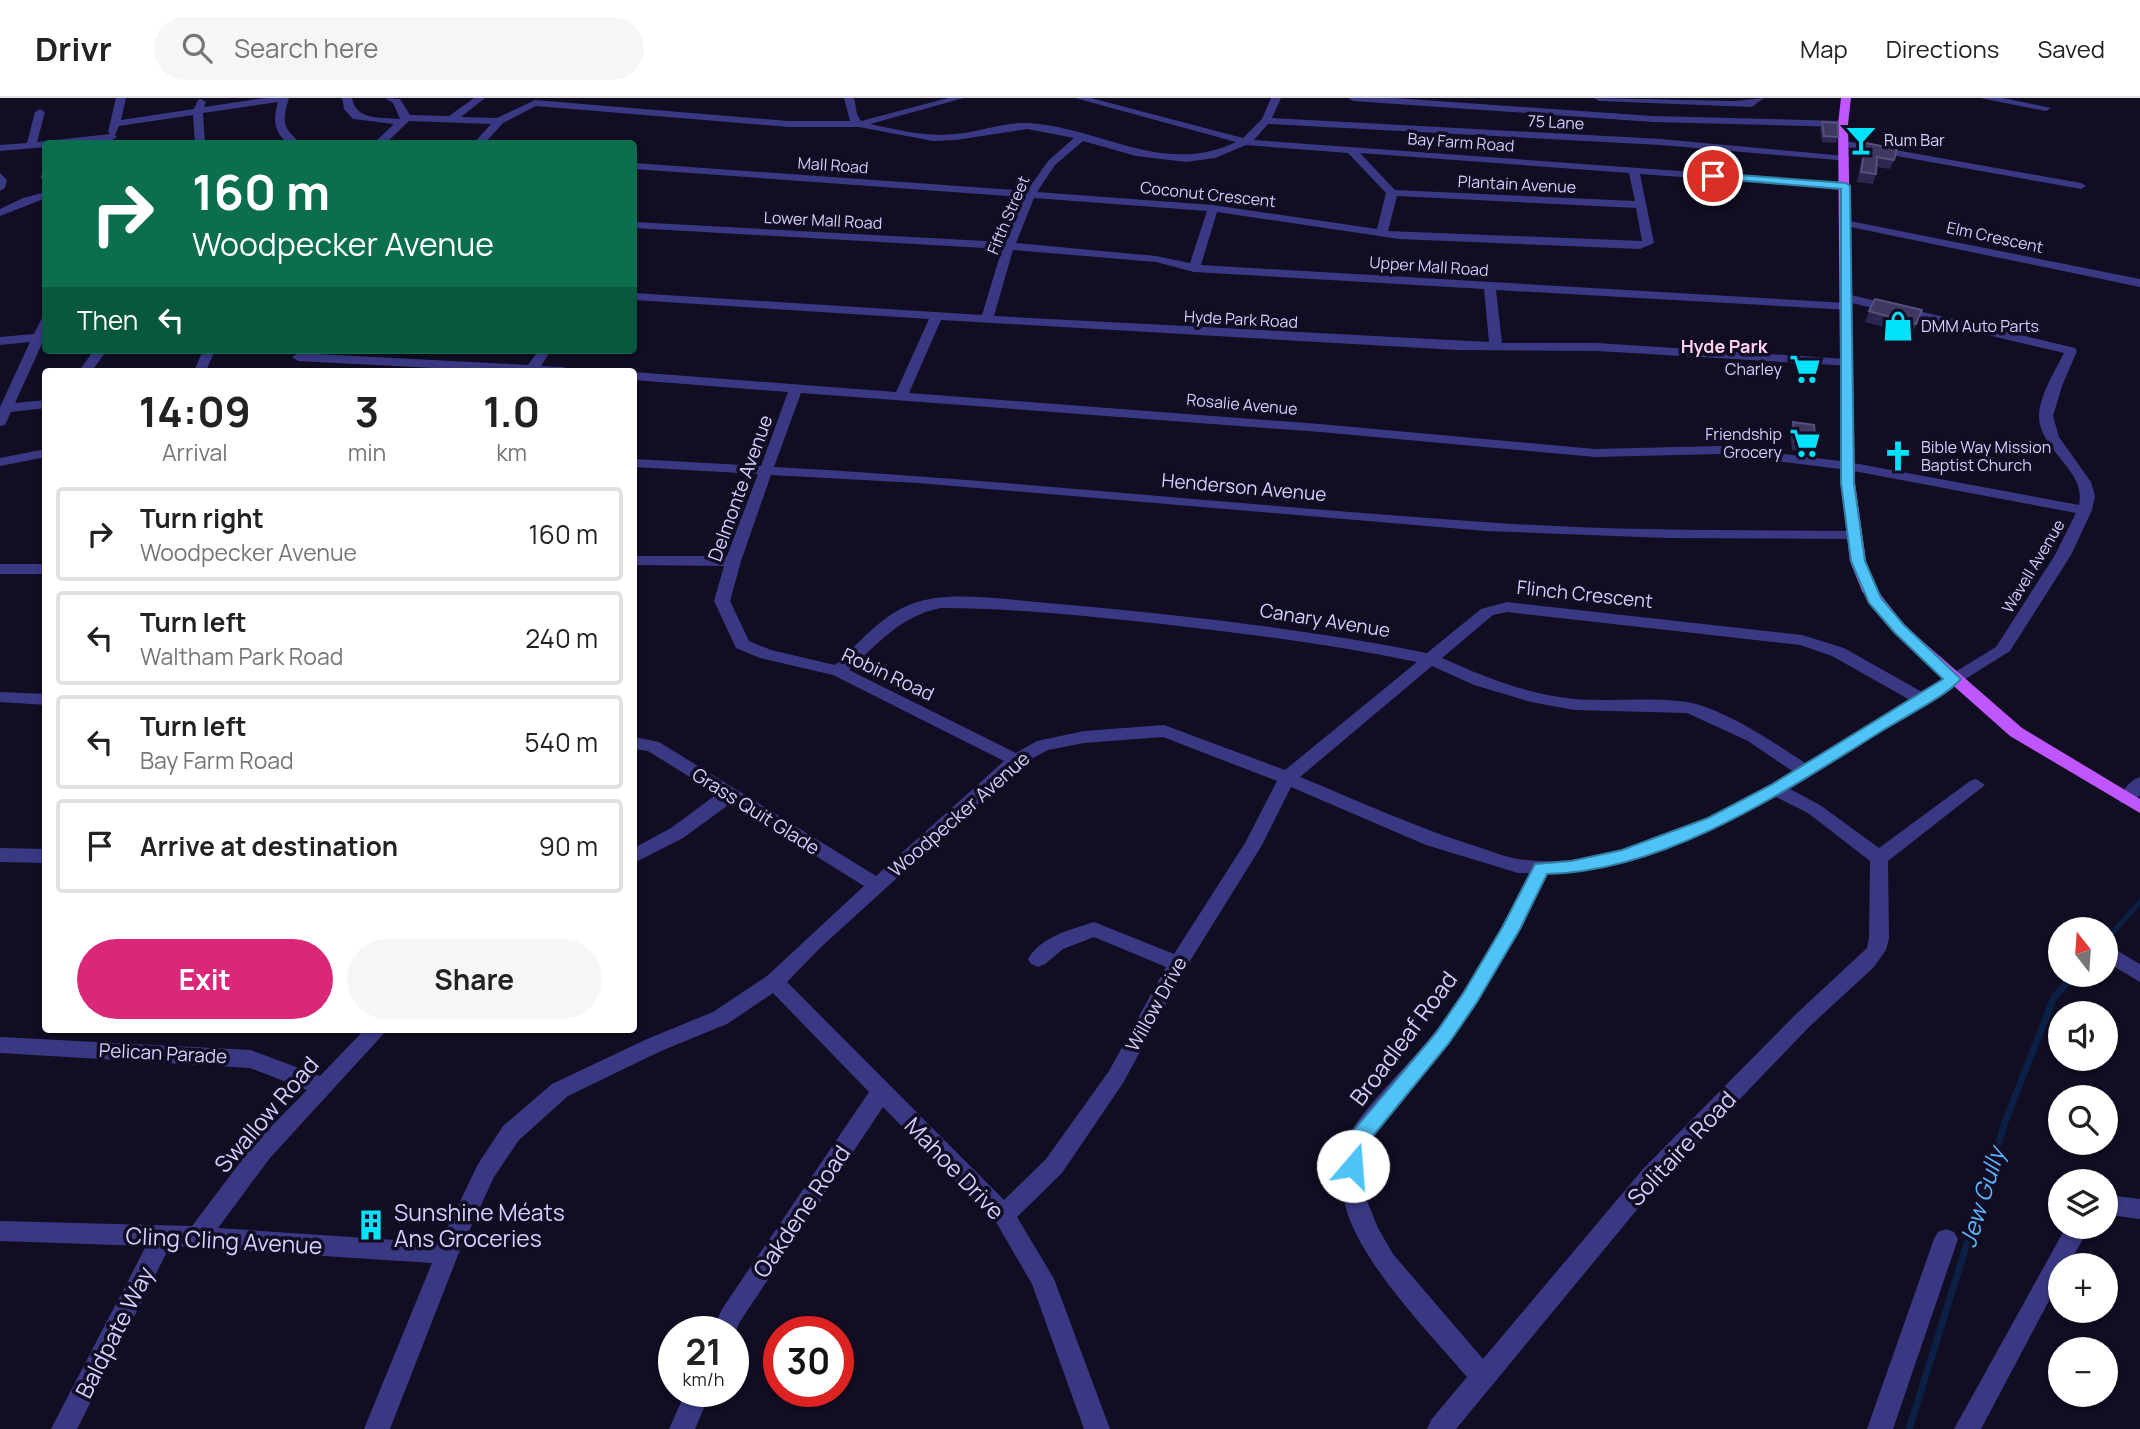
<!DOCTYPE html>
<meta charset="utf-8">
<style>
:root{--surface:#fff;--page:#f6f6f6;--text:#222;--muted:#767676;--line:#e0e0e0;--accent:#db2777}
body{margin:0;font-family:Manrope,sans-serif;background:var(--page);color:var(--text);height:100vh;display:flex;flex-direction:column;font-size:26px;white-space:nowrap}
*{box-sizing:border-box;margin:0}
p{font-size:23px;color:var(--muted)}
.icon{flex:none;width:38px;height:38px;fill:none;stroke:currentColor;stroke-width:2;stroke-linecap:round;stroke-linejoin:round}
.map{position:relative;flex:1;overflow:hidden}
.details{position:absolute;left:42px;top:270px;width:595px;height:665px;display:flex;flex-direction:column;background:var(--surface);border-radius:7px;box-shadow:0 2px 5px #0004}
.details>*{flex:none}
.banner{position:absolute;left:42px;top:42px;width:595px;height:214px;border-radius:7px;box-shadow:0 2px 5px #0004;background:#0b6e4f;color:#fff;overflow:hidden}
.needle{width:46px;rotate:343deg}
.buttons{position:absolute;left:2048px;top:819px;display:grid;gap:14px}
.buttons a{display:grid;place-items:center;width:70px;height:70px;border-radius:50%;background:var(--surface);box-shadow:0 2px 5px #0004;font-size:35px}
.speed{position:absolute;left:658px;top:1218px;display:flex;gap:14px;font-size:35px;font-weight:700;text-align:center}
.speed>*{display:grid;place-content:center;width:91px;height:91px;border-radius:50%;background:var(--surface);box-shadow:0 2px 5px #0004;line-height:1}
.speed small{font-size:18px;font-weight:400}
.speed .limit{border:10px solid #d22;background:#fff;color:#111}
.pin{position:absolute;display:grid;place-items:center;width:60px;height:60px;color:#fff;margin:-30px;border:4px solid #fff;border-radius:50%;box-shadow:0 2px 7px #0007}
.me{position:absolute;width:77px;margin:-38px;rotate:18deg;stroke-linejoin:round;filter:drop-shadow(0 0 5px #0008)}
.turn{display:flex;align-items:center;gap:24px;height:147px;padding:0 35px;font-size:32px}
.turn .icon{width:91px;height:91px;stroke-width:2.5}
.turn b{display:block;font-size:49px;line-height:60px}
.then{display:flex;align-items:center;height:66px;padding:0 35px;background:#0003;gap:14px;font-size:26px}
.eta{display:flex;justify-content:space-evenly;align-items:center;height:119px;text-align:center}
.eta b{font-size:42px;font-weight:700;line-height:49px}
.cta{display:flex;gap:14px;margin-top:auto;padding:14px 35px}
.cta a{flex:1;height:80px;border-radius:42px;background:var(--accent);color:#fff;font-size:28px;font-weight:700;line-height:80px;text-align:center}
.cta a+a{background:var(--page);color:var(--text)}
ul{padding:0;list-style:none}
li{display:flex;align-items:center;gap:21px;height:94px;margin:0 14px 10px;padding:0 21px;border:4px solid var(--line);border-radius:7px}
li div{flex:1}
li b{display:block;font-size:26px}
li em{font-style:normal}
header{display:flex;align-items:center;gap:42px;box-sizing:border-box;height:98px;padding:0 35px;background:var(--surface);border-bottom:2px solid var(--line)}
header strong{font-size:33px}
nav{display:flex;gap:38px;margin-inline-start:auto;font-size:24px}
.search{width:490px;height:63px;background:var(--page);display:flex;align-items:center;gap:18px;box-sizing:border-box;padding:0 24px;border-radius:38px;color:var(--muted);font-size:26px}
.map>svg:first-child{display:block}
.lines{fill:none;stroke-linecap:round;stroke-linejoin:round}
.stream-far1{stroke:#0b2044;stroke-width:5}
.stream{stroke:#0b2044;stroke-width:7}
.minor{fill:#3a3882;fill-rule:evenodd}
.major{fill:#bf56ff;fill-rule:evenodd}
.wall{fill:#2e2650}
.building{fill:#403863;stroke:#57507b;stroke-width:2}
.route{fill:#4fc3f7;stroke:#337fa1;stroke-width:2}
.labels{text-anchor:middle;dominant-baseline:central;stroke-width:7;stroke-linejoin:round;paint-order:stroke}
.far-street-label{font-size:16px;fill:#d4cfff;stroke:#110d22}
.far-poi-label{font-size:16px;fill:#d4cfff;stroke:#110d22;text-anchor:start}
.far-neighbourhood-label{font-size:18px;font-weight:bold;fill:#ffd1ee;stroke:#110d22}
.street-label{font-size:19px;fill:#d4cfff;stroke:#110d22}
.near-street-label{font-size:23px;fill:#d4cfff;stroke:#110d22}
.near-poi-label{font-size:23px;fill:#d4cfff;stroke:#110d22;text-anchor:start}
.near-water-label{font-size:24px;font-style:italic;fill:#5db4ff;stroke:#110d22}
</style>
<header>
<strong>Drivr</strong>
<div class="search"><svg class="icon" aria-label="search" viewBox="0 0 24 24"><circle cx="10" cy="10" r="6"/><path d="M15 15l6 6"/></svg>Search here</div>
<nav><a>Map</a><a>Directions</a><a>Saved</a></nav>
</header>
<div class="map">
<svg width="2140" height="1331" viewBox="0 0 2140 1331">
<rect width="100%" height="100%" fill="#110d22"/>
<g class="lines">
<!-- stream-far1 -->
<path class="stream-far1" d="M2105,843L2140,804"/>
<!-- stream -->
<path class="stream" d="M1909,1331L2005,1024L2054,899L2075,877"/>
<!-- minor -->
<path class="minor" d="M116,0H126L121,22L194,11L198,2L201,1L206,4L204,9L265,0H289C282,24 282,30 302,46H289C273,34 273,21 278,4L203,15L205,46H195L193,17L119,28L115,37L117,39L112,42L46,46V49L0,53V47L27,45L35,14L40,11L45,14L37,44L110,36L108,34Z
M342,0H352C356,23 381,19 400,21L393,5L385,0L400,1L410,17L449,18L474,0H485L461,19L497,20L535,2L788,23H850L844,0H854L857,16L861,23L948,0H964L870,26C898,32 926,39 955,36C980,34 1003,24 1028,25C1100,29 1164,79 1236,44L1075,0H1091L1243,40L1262,21L1271,0H1281L1272,20L1661,41L1845,58L1849,59V63L1661,47L1268,26L1254,42L1845,85L1850,88L1845,91L1640,76L1654,145L1640,151L1399,141L1217,114L1201,167L1847,205L1853,209L1851,212L1496,192L1502,245H1597L1847,261L1853,265L1852,268L1597,253L1457,252L941,222L909,295L1320,326L1595,351L1720,348L1848,364L2079,407C2087,372 2038,352 2039,317C2040,297 2055,273 2064,255L1843,203L1841,200L1847,196L2075,250L2077,253L2062,288L2053,318L2059,339L2091,384L2095,398L2092,412L2071,457L2010,553L1790,691L1820,707L1879,750L1970,683L1976,681L1985,687L1888,763L1889,840L1886,852L1873,870L1810,928L1659,1085L1456,1331H1427L1431,1322L1467,1279C1429,1234 1350,1155 1343,1096C1340,1077 1341,1050 1351,1033C1374,998 1408,968 1434,935C1472,886 1502,830 1529,775H1518L1426,747L1291,689L1262,747L1185,871L1123,985L1062,1075L1017,1119L1054,1181L1110,1331H1084L1032,1186L996,1124L883,1009L739,1225L733,1240V1234H712L722,1211L869,994L773,895L727,926L661,953L568,998L519,1042L494,1079L458,1157L390,1331H364L432,1165L170,1148L77,1331H51L146,1148L0,1143V1123L192,1128L254,1046L307,992L250,970L0,955V939L251,952L320,978L365,931H388L270,1060L218,1130L440,1145L478,1066L503,1028L552,986L647,941L713,914L767,878L864,788L731,705L683,740L634,765V750L671,730L717,696L648,653L634,651V639L659,644L876,778L1004,663L833,577L760,560L736,550L714,503L724,468L634,467V458H727L758,376L634,369V361L761,368L788,294L634,282V274L896,294L929,221L634,202V195L982,217L1002,151L634,130V124L1004,144L1023,99L634,71V65L1027,93L1048,63L1074,40L1027,31L956,42L933,43L859,29H788L536,8L503,25L484,46H473L491,26L409,23L385,46H373L394,26L353,21L344,11ZM1083,43L1136,58L1186,64L1215,60L1246,47L1348,55L1386,95L1377,131L1213,107L1037,94L1055,67ZM1360,55L1629,75L1635,103L1395,92ZM1397,98L1636,110L1642,143L1388,133ZM1034,100L1207,113L1190,165L1156,158L1016,145ZM1013,152L1156,164L1194,174L1484,191L1489,244L994,218ZM801,295L1320,334L1595,359L1720,356L1848,372L2076,415L2055,457L1996,549L1922,594L1844,550L1802,537L1507,504L1481,511L1427,555C1302,530 1174,516 1047,505C1007,502 946,491 909,507C881,518 857,547 835,567L771,552L749,543L730,503L741,463L771,377L918,385L1486,433L1667,440L1853,441L1860,437L1853,433C1730,432 1606,433 1484,424C1247,408 1011,382 774,369ZM941,510C1012,510 1083,518 1153,525C1242,535 1330,546 1417,564L1285,672L1164,627L1084,633L1037,643L1016,655L849,572C879,545 900,518 941,510ZM1507,514L1800,547L1832,558L1910,602L1805,665C1775,645 1727,613 1692,605C1657,598 1611,604 1574,601C1527,596 1484,579 1442,560L1493,517ZM1432,568L1474,587L1531,604L1574,612L1687,615L1748,643L1792,673C1717,719 1609,775 1518,761C1505,759 1491,753 1478,749C1417,730 1359,703 1300,679ZM1163,639L1277,683L1245,745L1174,856L1094,824C1072,831 1040,839 1028,861L1031,866L1038,869L1045,866L1063,851L1094,839L1166,869L1109,973L1046,1061L1004,1102L787,884L820,850L1022,666L1048,652L1084,645ZM1776,699L1808,715L1870,763L1869,840L1867,850L1796,916L1643,1071L1483,1261L1393,1156L1378,1130L1365,1098L1364,1067L1369,1044L1449,946L1477,905L1521,831L1548,775C1628,777 1707,736 1776,699Z
M1348,0H1395L1653,18L1843,23L1848,26L1843,29L1653,24L1353,3Z
M1594,0L1734,3L1764,0L1752,9L1599,3Z
M1980,0H2003L2051,10L2046,13Z
M1845,43L2081,85L2086,88L2081,91L1841,48L1840,46Z
M0,75L7,82L5,90L0,93Z
M46,94V100L0,118V111L23,100Z
M1845,122L2140,181V189L1841,127V123Z
M46,219L45,239L15,305L46,302V310L11,314L5,327L0,328V309L30,244L0,247V239L34,236L42,220Z
M94,252H107L92,273H79Z
M203,252H215L206,273H194Z
M539,252H551L541,268L564,269L570,273H491L298,263L292,259L298,255L528,267Z
M46,351V359L0,368V360Z
M0,466H46V476H0Z
M0,594L46,596V607L0,604Z
M2140,679V697L2133,705H2121L2118,701C2123,692 2130,682 2140,679Z
M0,750L46,751V765L0,764Z
M2111,849L2140,866V884L2105,863V851Z
M2116,1098L2140,1101V1121L2117,1118L2105,1123V1102Z
M2066,1129H2090L2068,1167H2060V1182L1981,1331H1954Z
M1946,1131L1954,1134L1958,1141L1893,1331H1867L1934,1141L1938,1134Z
M686,1293H711L695,1331H669Z"/>
<!-- major -->
<path class="major" d="M1841,0H1851L1848,26L1855,385L1866,463L1877,492L1905,528L2022,630L2140,701V715L2010,638L1893,534L1862,493L1850,463L1841,385L1838,26Z"/>
</g>
<!-- wall -->
<path class="wall" d="M1822,24L1838,39L1836,45L1822,44L1820,31Z
M1866,45L1894,62L1890,71L1877,69L1876,76L1873,86L1857,84L1863,55Z
M1922,212L1912,237L1865,224L1869,213Z
M1793,324L1816,347L1814,355L1792,352L1790,332Z"/>
<!-- building -->
<path class="building" d="M1822,24L1838,25V39L1824,38Z
M1866,45L1897,51L1894,62L1877,59L1876,76L1861,74Z
M46,68V79H42Z
M1875,201L1922,212L1916,226L1869,213Z
M1793,324L1814,327L1816,347L1794,344Z"/>
<!-- route -->
<path class="route" d="M1713,75L1846,85L1850,88L1854,385L1865,463L1881,500L1904,527L1961,581C1948,597 1904,619 1885,631C1785,693 1668,773 1547,776L1520,831L1477,904L1449,945L1368,1044L1360,1074L1353,1076L1345,1074L1342,1068L1352,1034L1436,935L1464,894L1503,828L1535,766L1571,763L1622,752L1708,720L1771,687L1943,581L1894,534L1869,505L1851,463L1841,385V91L1710,80L1708,78Z"/>
<!-- icons -->
<defs>
<g id="bar-bare" transform="scale(2.415)"><path d="M-6-5H6L.8 .8V4.5H3.5V6h-7V4.5H-.8V.8Z" fill="#00e2fa" stroke="#110d22" stroke-width="2.5" paint-order="stroke"/></g>
<g id="shop-bare" transform="scale(2.415)"><path d="M-5-2.5h2.3a2.7 3.5 0 0 1 5.4 0H5L5.5 6h-11ZM-1.5-2.5h3a1.5 2.3 0 0 0-3 0Z" fill="#00e2fa" stroke="#110d22" stroke-width="2.5" paint-order="stroke"/></g>
<g id="supermarket-bare" transform="scale(2.415)"><path d="M-6-5.5h2.5l.6 2H6L4.5 2H-2.5L-4.4-4H-6ZM-1.5 3.2a1.3 1.3 0 1 0 .1 0ZM3 3.2a1.3 1.3 0 1 0 .1 0Z" fill="#00e2fa" stroke="#110d22" stroke-width="2.5" paint-order="stroke"/></g>
<g id="church-bare" transform="scale(2.415)"><path d="M-1.2-6h2.4v3.5h3.3v2.4h-3.3V6h-2.4V-.1h-3.3v-2.4h3.3Z" fill="#00e2fa" stroke="#110d22" stroke-width="2.5" paint-order="stroke"/></g>
<g id="building-bare" transform="scale(2.415)"><path d="M-4-6H4V6H1V3H-1V6H-4ZM-2.5-4.3h1.7v1.8h-1.7ZM.8-4.3h1.7v1.8H.8ZM-2.5-1h1.7V.8h-1.7ZM.8-1h1.7V.8H.8Z" fill="#00e2fa" stroke="#110d22" stroke-width="2.5" paint-order="stroke"/></g>
</defs>
<g fill-rule="evenodd">
<use href="#bar-bare" x="1861" y="42"/>
<use href="#shop-bare" x="1898" y="228"/>
<use href="#supermarket-bare" x="1805" y="271"/>
<use href="#supermarket-bare" x="1805" y="345"/>
<use href="#church-bare" x="1898" y="358"/>
<use href="#building-bare" x="371" y="1127"/>
</g>
<g class="labels">
<!-- far-street labels -->
<g class="far-street-label">
<text transform="translate(1556 24) rotate(3)">75 Lane</text>
<text transform="translate(1461 44) rotate(4)">Bay Farm Road</text>
<text transform="translate(833 67) rotate(4)">Mall Road</text>
<text transform="translate(1517 86) rotate(3)">Plantain Avenue</text>
<text transform="translate(1208 96) rotate(6)">Coconut Crescent</text>
<text transform="translate(1008 117) rotate(-67)">Fifth Street</text>
<text transform="translate(823 122) rotate(3)">Lower Mall Road</text>
<text transform="translate(1995 139) rotate(12)">Elm Crescent</text>
<text transform="translate(1429 168) rotate(4)">Upper Mall Road</text>
<text transform="translate(1241 221) rotate(3)">Hyde Park Road</text>
<text transform="translate(1242 306) rotate(5)">Rosalie Avenue</text>
<text transform="translate(2033 468) rotate(-59)">Wavell Avenue</text>
</g>
<!-- far-poi labels -->
<g class="far-poi-label">
<text x="1884" y="42">Rum Bar</text>
<text x="1921" y="228">DMM Auto Parts</text>
<text x="1782" y="271" text-anchor="end">Charley</text>
<text x="1782" y="336" text-anchor="end">Friendship<tspan x="1782" dy="18">Grocery</tspan></text>
<text x="1921" y="349">Bible Way Mission<tspan x="1921" dy="18">Baptist Church</tspan></text>
</g>
<!-- far-neighbourhood labels -->
<g class="far-neighbourhood-label">
<text x="1724" y="248">Hyde Park</text>
</g>
<!-- street labels -->
<g class="street-label">
<text transform="translate(1244 389) rotate(5)">Henderson Avenue</text>
<text transform="translate(740 390) rotate(-70)">Delmonte Avenue</text>
<text transform="translate(1585 496) rotate(6)">Flinch Crescent</text>
<text transform="translate(1325 522) rotate(9)">Canary Avenue</text>
<text transform="translate(888 576) rotate(25)">Robin Road</text>
<text transform="translate(756 713) rotate(32)">Grass Quit Glade</text>
<text transform="translate(959 716) rotate(-41)">Woodpecker Avenue</text>
<text transform="translate(1156 906) rotate(-61)">Willow Drive</text>
<text transform="translate(163 955) rotate(3)">Pelican Parade</text>
</g>
<!-- near-street labels -->
<g class="near-street-label">
<text transform="translate(1403 940) rotate(-53)">Broadleaf Road</text>
<text transform="translate(266 1016) rotate(-49)">Swallow Road</text>
<text transform="translate(1681 1050) rotate(-47)">Solitaire Road</text>
<text transform="translate(955 1070) rotate(46)">Mahoe Drive</text>
<text transform="translate(801 1113) rotate(-56)">Oakdene Road</text>
<text transform="translate(224 1142) rotate(3)">Cling Cling Avenue</text>
<text transform="translate(114 1234) rotate(-63)">Baldpate Way</text>
</g>
<!-- near-poi labels -->
<g class="near-poi-label">
<text x="394" y="1114">Sunshine Méats<tspan x="394" dy="26">Ans Groceries</tspan></text>
</g>
<!-- near-water labels -->
<g class="near-water-label">
<text transform="translate(1981 1099) rotate(-73)">Jew Gully</text>
</g>
</g>
</svg>
<div class="buttons">
<a><svg class="needle" viewBox="-14 -14 28 28"><path d="M0-13l5 13h-10z" fill="#e53935"/><path d="M0 13l5-13h-10z" fill="#767676"/></svg></a>
<a><svg class="icon" aria-label="sound" viewBox="0 0 24 24"><path d="M4 9h4l5-4v14l-5-4H4zM17 9q2 3 0 6"/></svg></a>
<a><svg class="icon" aria-label="search" viewBox="0 0 24 24"><circle cx="10" cy="10" r="6"/><path d="M15 15l6 6"/></svg></a>
<a><svg class="icon" aria-label="layers" viewBox="0 0 24 24"><path d="M12 4l9 5-9 5-9-5zM3 14l9 5 9-5"/></svg></a>
<a>+</a>
<a>−</a>
</div>
<div class="speed"><div>21<small>km/h</small></div><div class="limit">30</div></div>
<div class="pin" style="left:1713px;top:78px;background:#d93025"><svg class="icon" aria-label="arrive" viewBox="0 0 24 24"><path d="M6 21V4h12l-3 4 3 4H6"/></svg></div>
<svg class="me" style="left:1353px;top:1068px" viewBox="-20 -20 40 40"><circle r="19" fill="#fff"/><path d="M0-13L10 11 0 6-10 11z" fill="#4fc3f7"/></svg>
<div class="banner">
<div class="turn"><svg class="icon" aria-label="right" viewBox="0 0 24 24"><path d="M7 20v-9h11M14 6l5 5-5 5"/></svg><div><b>160 m</b>Woodpecker Avenue</div></div>
<div class="then">Then<svg class="icon" aria-label="left" viewBox="0 0 24 24"><path d="M17 20v-9H6M10 6l-5 5 5 5"/></svg></div>
</div>
<section class="details">
<div class="eta">
<div><b>14:09</b><p>Arrival</p></div>
<div><b>3</b><p>min</p></div>
<div><b>1.0</b><p>km</p></div>
</div>
<ul>
<li><svg class="icon" aria-label="right" viewBox="0 0 24 24"><path d="M7 20v-9h11M14 6l5 5-5 5"/></svg><div><b>Turn right</b><p>Woodpecker Avenue</p></div><em>160 m</em></li>
<li><svg class="icon" aria-label="left" viewBox="0 0 24 24"><path d="M17 20v-9H6M10 6l-5 5 5 5"/></svg><div><b>Turn left</b><p>Waltham Park Road</p></div><em>240 m</em></li>
<li><svg class="icon" aria-label="left" viewBox="0 0 24 24"><path d="M17 20v-9H6M10 6l-5 5 5 5"/></svg><div><b>Turn left</b><p>Bay Farm Road</p></div><em>540 m</em></li>
<li><svg class="icon" aria-label="arrive" viewBox="0 0 24 24"><path d="M6 21V4h12l-3 4 3 4H6"/></svg><div><b>Arrive at destination</b></div><em>90 m</em></li>
</ul>
<div class="cta"><a>Exit</a><a>Share</a></div>
</section>
</div>
